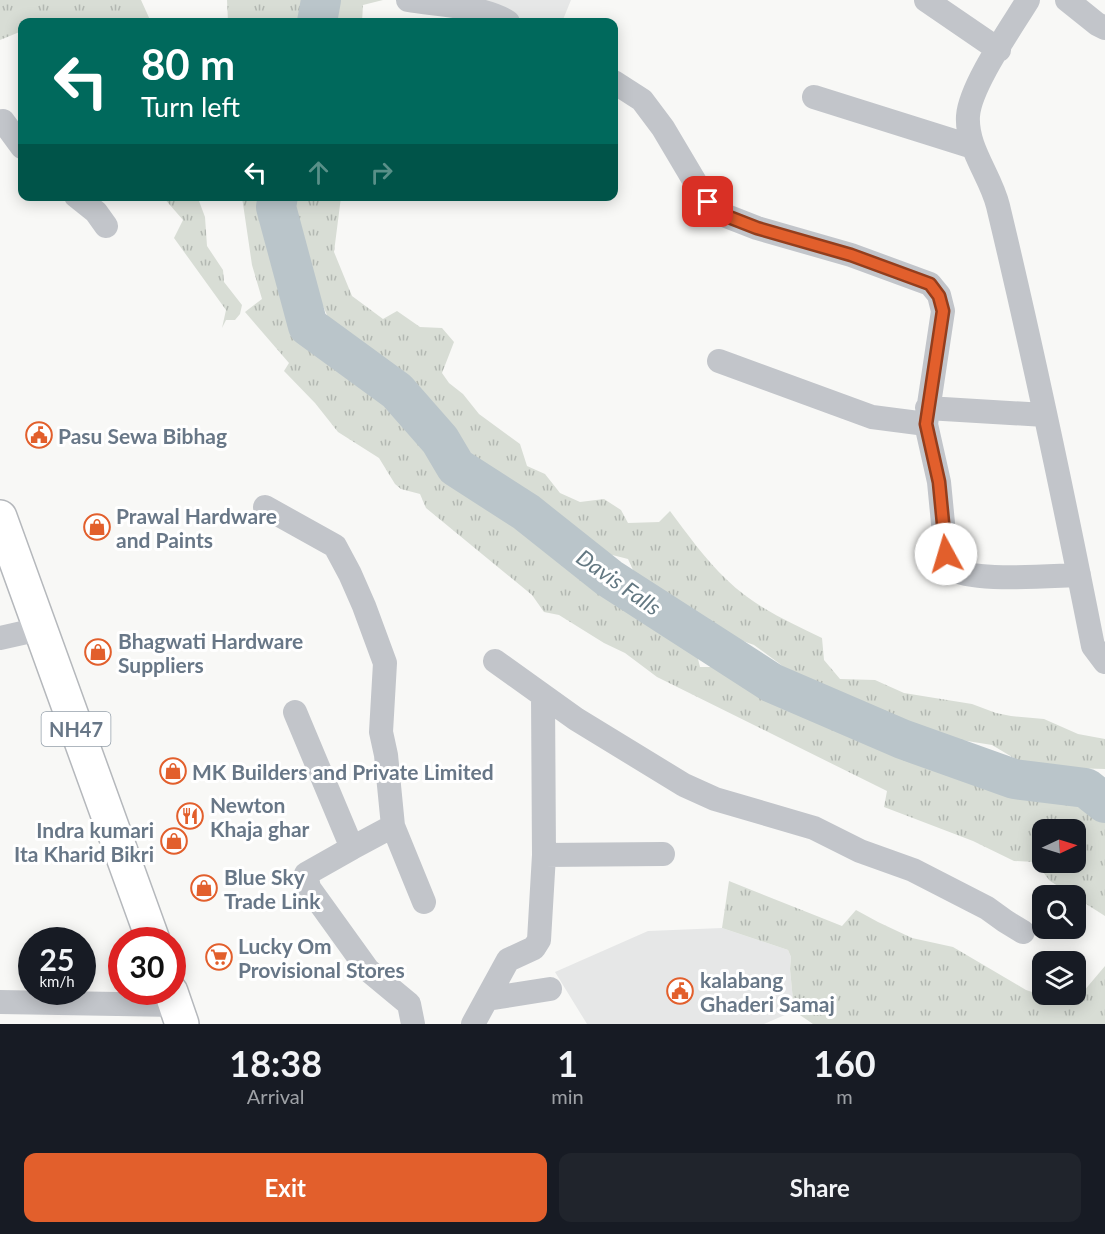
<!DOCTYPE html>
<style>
:root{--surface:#171b24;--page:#20242c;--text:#f1f3f6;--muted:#9ea1a6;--accent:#e25f2c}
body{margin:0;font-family:Lato,sans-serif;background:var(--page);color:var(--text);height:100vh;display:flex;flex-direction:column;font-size:22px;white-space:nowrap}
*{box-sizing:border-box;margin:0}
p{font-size:20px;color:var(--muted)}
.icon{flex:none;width:33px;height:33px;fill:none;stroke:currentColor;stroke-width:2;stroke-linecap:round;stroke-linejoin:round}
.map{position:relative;height:1024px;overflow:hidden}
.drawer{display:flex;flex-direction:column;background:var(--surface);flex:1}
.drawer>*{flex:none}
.top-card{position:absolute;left:18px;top:18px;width:600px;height:183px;border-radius:12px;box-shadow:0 3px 15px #0003;background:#00695c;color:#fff;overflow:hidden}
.needle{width:39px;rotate:86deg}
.fabs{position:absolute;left:1032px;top:819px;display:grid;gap:12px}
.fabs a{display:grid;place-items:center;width:54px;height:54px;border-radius:12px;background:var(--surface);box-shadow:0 3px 15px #0003;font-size:30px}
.speed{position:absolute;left:18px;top:927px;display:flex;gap:12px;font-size:30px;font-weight:700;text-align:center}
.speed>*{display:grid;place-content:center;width:78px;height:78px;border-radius:50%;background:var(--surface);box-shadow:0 3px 15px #0003;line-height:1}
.speed small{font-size:15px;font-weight:400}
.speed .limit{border:9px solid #d22;background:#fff;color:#111}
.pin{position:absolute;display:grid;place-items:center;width:51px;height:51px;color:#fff;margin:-26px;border-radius:12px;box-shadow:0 3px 9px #0006}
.me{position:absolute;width:66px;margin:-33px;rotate:354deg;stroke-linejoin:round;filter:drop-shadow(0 0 4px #0008)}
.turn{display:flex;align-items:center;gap:21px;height:126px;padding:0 24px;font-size:27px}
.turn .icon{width:78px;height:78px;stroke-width:2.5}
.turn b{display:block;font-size:42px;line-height:51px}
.lanes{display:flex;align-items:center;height:57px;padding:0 24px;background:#0003;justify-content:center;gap:30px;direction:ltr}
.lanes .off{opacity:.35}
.eta{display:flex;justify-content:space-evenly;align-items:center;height:102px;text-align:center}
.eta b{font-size:36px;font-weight:700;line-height:42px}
.action{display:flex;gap:12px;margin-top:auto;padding:12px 24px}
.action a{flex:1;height:69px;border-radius:12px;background:var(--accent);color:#fff;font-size:24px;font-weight:700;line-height:69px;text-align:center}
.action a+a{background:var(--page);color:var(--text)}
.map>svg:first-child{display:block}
.built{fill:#e6e7e7}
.grass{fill:url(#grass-tufts);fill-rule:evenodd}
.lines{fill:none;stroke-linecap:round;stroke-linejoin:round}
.river{stroke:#bac5ca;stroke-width:40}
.highway-casing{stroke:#b5b8bc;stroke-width:36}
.minor{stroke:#c2c5ca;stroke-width:24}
.highway{stroke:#fff;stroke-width:33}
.route-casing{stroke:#933e1d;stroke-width:15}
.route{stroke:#e25f2c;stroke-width:10}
.labels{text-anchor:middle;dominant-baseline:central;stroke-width:6;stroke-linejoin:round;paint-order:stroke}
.shield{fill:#fff;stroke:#95a0ab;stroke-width:1.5}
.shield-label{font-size:20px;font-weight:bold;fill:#687787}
.poi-label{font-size:21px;font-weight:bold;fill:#687787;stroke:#fff;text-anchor:start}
.water-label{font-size:22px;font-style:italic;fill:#637882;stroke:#fff}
</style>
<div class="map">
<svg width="1105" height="1024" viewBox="0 0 1105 1024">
<defs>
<pattern id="grass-tufts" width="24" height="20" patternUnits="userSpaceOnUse" patternTransform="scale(1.5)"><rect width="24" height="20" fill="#d8ddd5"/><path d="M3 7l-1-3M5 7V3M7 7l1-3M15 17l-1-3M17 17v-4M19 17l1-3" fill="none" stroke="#b3b8b2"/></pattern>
</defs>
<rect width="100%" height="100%" fill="#f8f8f6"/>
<!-- built -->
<path class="built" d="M429,0H571L562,22H516Z
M722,928L788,950L791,957L790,969L794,1011L764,1024H587L555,972L648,931Z"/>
<!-- grass -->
<path class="grass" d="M0,0H141L151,22H22V31L0,40Z
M227,0H317L314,22H228Z
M328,0H383L363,5L362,22H324Z
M163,197H200L199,201L205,217L207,246L223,270L224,282L242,305L240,314L235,320H226L222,328L226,310L174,238L183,220Z
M242,197H272L271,206L275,257L292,285L291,308L307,341L324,349L370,382L387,390L409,419L427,453L436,444L442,450L449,463L471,482L492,511L503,513L516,524L547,541L564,561L609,587L631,610L694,643L700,667H712L734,663L752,680L771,690L785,702L835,716L856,731L895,741L912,757L934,769L997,792L1034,795L1074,802L1094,810L1105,820V916L1050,881L1035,862L1014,861L973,841L884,807L887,791L657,677L625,653L604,643L559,615L544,612L532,595L426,508L420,494L401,489L395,484L379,458L338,432L315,403L284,371L289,363L245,312L262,299L252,265ZM1042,830H1076V862H1042Z
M288,197H341L334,252L352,296L383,319L397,311L420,327L442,328L454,342L442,373L449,383L463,394L479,414L520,444L527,466L545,474L560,493L580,502L604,499L621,510L628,523L659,522L670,511C688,535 705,559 727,580C753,606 789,622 822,638L824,660L840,679L875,680L904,693L972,704L996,713L1011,716L1044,719L1078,734L1105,739V769L1068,768L1019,761L992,745L930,735L889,720L879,710L803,692L780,664L754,645L712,630L663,609L638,581L628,559L573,545L553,528L526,499L511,493L457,463L441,417L416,390L409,383L372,361L331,324L301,257L288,234Z
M729,881L842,926L856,910L878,922L912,938L953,947L1026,990L1072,1005L1105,966V1024H813L794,1011L790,969L791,957L788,950L722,928Z"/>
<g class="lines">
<!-- river -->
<path class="river" d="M317,22L321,0
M278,196L276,207L308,326L397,391L440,440L456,467L526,512L609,578L772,683L902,739L1014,779L1086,788L1105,803"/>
<!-- highway casing -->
<g class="highway-casing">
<path id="highway" d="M0,517L153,940
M171,992L182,1024"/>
</g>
<!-- minor -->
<path class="minor" d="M408,0C438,5 483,6 508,22
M926,0L999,50
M1028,0C1011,28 970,86 968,116C966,148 991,176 998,206C1033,352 1064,499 1093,646L1105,662
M1067,0L1097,24L1105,28
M614,82L642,100L663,128L701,192L716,212L757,228L851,255L930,284L939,295L943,311L926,424L939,482L946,554L953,570C980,582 1048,576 1079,575
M814,97L973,147
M0,124L3,121L22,147
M76,196L96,212L106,226
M719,361L872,417L926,424
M927,408L1045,415
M265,507L335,546L350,574L364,606L385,663L381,732L386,755L393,826L352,848
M0,638L40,629
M495,661L576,719L684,785L715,799L814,828L860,851L913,870L987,908L1005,921L1023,932
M543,696L544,855
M295,712L352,848L306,874L309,888L368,970L409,1004L413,1024
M393,826L424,902
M487,999L550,989
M0,1002L176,1005
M473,1024L508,960L534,948L539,940L544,855L663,854"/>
<!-- highway -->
<use href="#highway" class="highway"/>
</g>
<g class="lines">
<!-- route casing -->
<g class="route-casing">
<path id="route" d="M708,202L716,212L757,228L851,255L930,284L939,296L943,311L926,424L939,482L946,554"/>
</g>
<!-- route -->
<use href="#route" class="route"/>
</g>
<!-- icons -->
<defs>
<g id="civic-ring" transform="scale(1.35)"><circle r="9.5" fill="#fff" stroke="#e25f2c" stroke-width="1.5"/><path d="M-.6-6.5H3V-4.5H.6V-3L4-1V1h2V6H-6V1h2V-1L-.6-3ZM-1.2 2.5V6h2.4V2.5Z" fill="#e25f2c"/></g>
<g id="shop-ring" transform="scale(1.35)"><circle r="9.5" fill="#fff" stroke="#e25f2c" stroke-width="1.5"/><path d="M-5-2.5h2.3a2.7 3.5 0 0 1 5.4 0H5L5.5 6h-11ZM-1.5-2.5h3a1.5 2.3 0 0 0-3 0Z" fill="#e25f2c"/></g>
<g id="restaurant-ring" transform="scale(1.35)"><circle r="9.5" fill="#fff" stroke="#e25f2c" stroke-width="1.5"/><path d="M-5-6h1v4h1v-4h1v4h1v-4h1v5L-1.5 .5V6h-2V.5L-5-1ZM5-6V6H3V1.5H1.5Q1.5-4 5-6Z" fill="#e25f2c"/></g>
<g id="supermarket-ring" transform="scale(1.35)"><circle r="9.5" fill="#fff" stroke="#e25f2c" stroke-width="1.5"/><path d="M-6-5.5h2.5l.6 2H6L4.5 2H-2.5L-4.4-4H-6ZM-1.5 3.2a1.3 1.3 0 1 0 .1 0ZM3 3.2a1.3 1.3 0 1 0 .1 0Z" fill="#e25f2c"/></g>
</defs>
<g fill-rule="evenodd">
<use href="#civic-ring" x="39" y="435"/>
<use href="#shop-ring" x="97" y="527"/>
<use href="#shop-ring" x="98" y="652"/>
<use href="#shop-ring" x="173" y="771"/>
<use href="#restaurant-ring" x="190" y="816"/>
<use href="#shop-ring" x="174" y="841"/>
<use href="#shop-ring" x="204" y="888"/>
<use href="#supermarket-ring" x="219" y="957"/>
<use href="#civic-ring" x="680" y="991"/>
</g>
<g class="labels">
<!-- shield labels -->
<rect class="shield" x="41.5" y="712" width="69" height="34" rx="4.5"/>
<g class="shield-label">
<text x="76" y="729">NH47</text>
</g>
<!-- poi labels -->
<g class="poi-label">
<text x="58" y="435">Pasu Sewa Bibhag</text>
<text x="116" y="515">Prawal Hardware<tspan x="116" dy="24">and Paints</tspan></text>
<text x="118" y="640">Bhagwati Hardware<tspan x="118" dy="24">Suppliers</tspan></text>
<text x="192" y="771">MK Builders and Private Limited</text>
<text x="210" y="804">Newton<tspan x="210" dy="24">Khaja ghar</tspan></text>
<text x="154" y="829" text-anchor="end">Indra kumari<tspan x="154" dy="24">Ita Kharid Bikri</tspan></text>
<text x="224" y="876">Blue Sky<tspan x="224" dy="24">Trade Link</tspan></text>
<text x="238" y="945">Lucky Om<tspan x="238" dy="24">Provisional Stores</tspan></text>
<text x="700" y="979">kalabang<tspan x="700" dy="24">Ghaderi Samaj</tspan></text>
</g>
<!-- water labels -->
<g class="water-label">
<text transform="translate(619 582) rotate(35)">Davis Falls</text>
</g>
</g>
</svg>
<div class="fabs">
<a><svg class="needle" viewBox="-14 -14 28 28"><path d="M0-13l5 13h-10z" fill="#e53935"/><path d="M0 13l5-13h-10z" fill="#9ea1a6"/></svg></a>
<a><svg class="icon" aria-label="search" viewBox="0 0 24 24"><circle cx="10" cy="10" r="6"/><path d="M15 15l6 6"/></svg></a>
<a><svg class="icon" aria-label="layers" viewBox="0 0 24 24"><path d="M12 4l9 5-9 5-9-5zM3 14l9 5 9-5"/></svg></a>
</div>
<div class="speed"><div>25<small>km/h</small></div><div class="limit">30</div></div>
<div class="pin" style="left:708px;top:202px;background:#d93025"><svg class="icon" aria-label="arrive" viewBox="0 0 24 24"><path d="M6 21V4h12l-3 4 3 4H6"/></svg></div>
<svg class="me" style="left:946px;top:554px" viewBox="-20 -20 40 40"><circle r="19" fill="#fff"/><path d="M0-13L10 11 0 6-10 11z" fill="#e25f2c"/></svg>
<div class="top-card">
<div class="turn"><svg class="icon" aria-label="left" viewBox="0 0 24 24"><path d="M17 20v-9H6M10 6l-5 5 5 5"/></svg><div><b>80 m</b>Turn left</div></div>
<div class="lanes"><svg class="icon" aria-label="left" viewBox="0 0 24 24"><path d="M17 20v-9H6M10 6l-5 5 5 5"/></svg><svg class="icon off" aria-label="ahead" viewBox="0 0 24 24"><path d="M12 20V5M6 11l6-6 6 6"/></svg><svg class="icon off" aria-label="right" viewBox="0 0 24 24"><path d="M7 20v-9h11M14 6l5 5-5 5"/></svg></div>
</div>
</div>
<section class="drawer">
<div class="eta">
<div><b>18:38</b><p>Arrival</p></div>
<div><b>1</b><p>min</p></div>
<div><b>160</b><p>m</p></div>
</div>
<div class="action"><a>Exit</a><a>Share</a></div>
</section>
